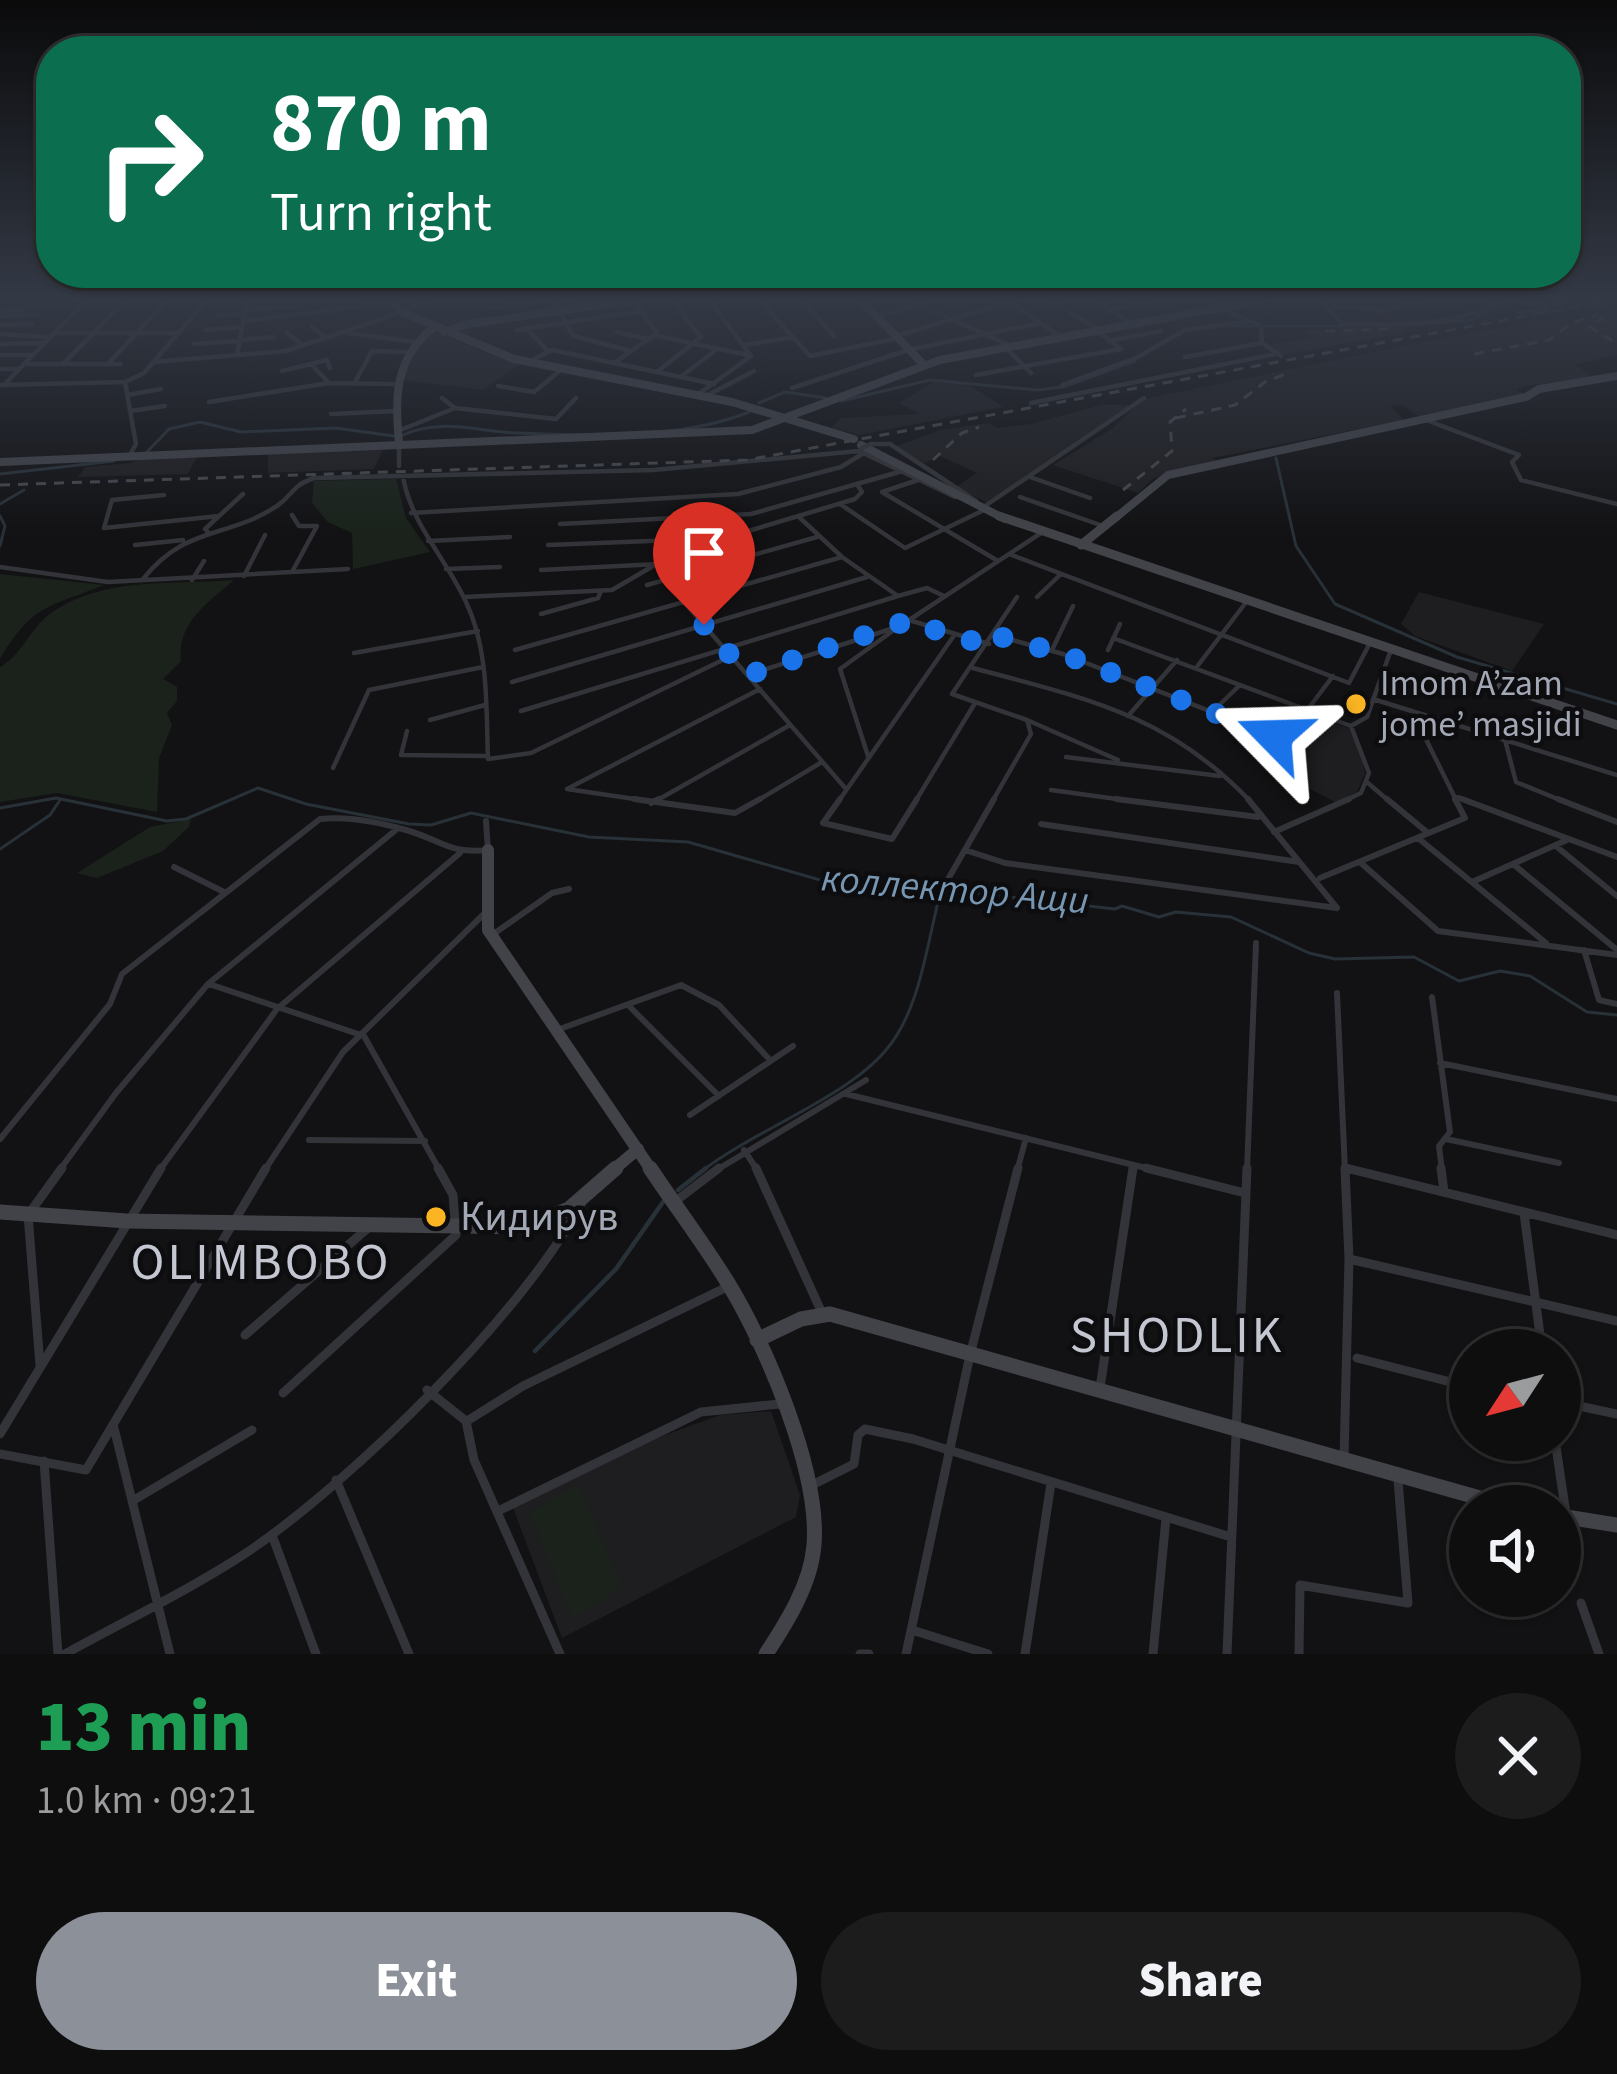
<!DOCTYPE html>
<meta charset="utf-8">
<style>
:root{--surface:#0e0e0f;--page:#1c1c1d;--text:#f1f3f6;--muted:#9b9c9e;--line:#2e2e2f;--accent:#8c9099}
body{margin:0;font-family:"Source Sans 3",sans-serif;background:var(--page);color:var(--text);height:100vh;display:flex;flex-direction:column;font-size:45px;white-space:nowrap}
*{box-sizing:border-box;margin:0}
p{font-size:39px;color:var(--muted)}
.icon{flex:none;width:66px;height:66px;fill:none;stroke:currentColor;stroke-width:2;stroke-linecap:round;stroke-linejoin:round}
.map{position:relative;height:1654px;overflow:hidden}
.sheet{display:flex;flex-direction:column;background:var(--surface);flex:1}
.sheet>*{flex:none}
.guide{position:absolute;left:36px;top:36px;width:1545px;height:252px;border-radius:48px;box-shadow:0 3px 9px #0004,0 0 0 3px var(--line);background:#0b6e4f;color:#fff;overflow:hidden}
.needle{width:78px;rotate:234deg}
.fabs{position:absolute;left:1449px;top:1329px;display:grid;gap:24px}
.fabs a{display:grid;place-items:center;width:132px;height:132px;border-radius:50%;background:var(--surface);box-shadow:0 3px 9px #0004,0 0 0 3px var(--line);font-size:60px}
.pin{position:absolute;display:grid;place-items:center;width:102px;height:102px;color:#fff;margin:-123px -51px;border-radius:50% 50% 50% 0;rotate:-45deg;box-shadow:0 0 12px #0007}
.pin .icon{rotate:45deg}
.me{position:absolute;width:132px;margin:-66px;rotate:292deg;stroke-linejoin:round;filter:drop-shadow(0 0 9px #0008)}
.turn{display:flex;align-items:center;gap:42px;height:252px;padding:0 36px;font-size:54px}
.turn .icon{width:156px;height:156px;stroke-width:2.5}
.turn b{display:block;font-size:84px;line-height:102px}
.round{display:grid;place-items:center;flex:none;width:126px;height:126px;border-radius:63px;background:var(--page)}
.headline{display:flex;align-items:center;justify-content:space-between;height:204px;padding:0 36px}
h1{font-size:72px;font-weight:800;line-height:90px;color:#1e9e55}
.button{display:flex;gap:24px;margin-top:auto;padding:24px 36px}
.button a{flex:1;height:138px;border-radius:72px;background:var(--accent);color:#fff;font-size:48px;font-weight:800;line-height:138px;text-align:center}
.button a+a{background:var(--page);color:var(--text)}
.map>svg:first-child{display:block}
.built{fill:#1e1e21}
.green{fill:#1a221b}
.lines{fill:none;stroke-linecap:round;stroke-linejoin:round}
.stream-far1{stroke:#283138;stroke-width:3}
.stream{stroke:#283138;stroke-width:4.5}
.street-far2{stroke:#333439;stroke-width:4.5}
.street-far1{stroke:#333439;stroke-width:6}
.street{stroke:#333439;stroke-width:9}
.secondary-far3{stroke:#414349;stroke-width:8}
.secondary-far2{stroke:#414349;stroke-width:9}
.secondary-far1{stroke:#414349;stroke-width:12}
.secondary{stroke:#414349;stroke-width:15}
.rail{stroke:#46484e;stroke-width:3;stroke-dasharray:10 8;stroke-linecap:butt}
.street-bridge{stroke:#333439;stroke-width:4.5}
.route{stroke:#1a73e8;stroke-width:21;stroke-dasharray:0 37.8}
.poi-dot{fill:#fbb523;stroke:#0d0d0f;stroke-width:4.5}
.labels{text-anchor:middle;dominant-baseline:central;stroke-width:9;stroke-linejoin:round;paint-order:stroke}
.poi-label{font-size:36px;fill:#a3a8b5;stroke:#0d0d0f;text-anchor:start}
.water-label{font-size:39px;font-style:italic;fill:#7796b2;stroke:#0d0d0f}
.near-poi-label{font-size:42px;fill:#a3a8b5;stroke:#0d0d0f;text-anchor:start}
.near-quarter-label{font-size:51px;letter-spacing:3px;fill:#c4c7d1;stroke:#0d0d0f}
</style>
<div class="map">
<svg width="1617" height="1654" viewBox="0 0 1617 1654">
<rect width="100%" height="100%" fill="#121214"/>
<!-- built -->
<path class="built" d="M1617,308V354L1574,365L1589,374L1587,378L1526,386L1516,389L1523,393L1519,396L1423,419L1402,405L1391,406L1404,420L1212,458L1216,461L1154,478L1138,493L1053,465L1113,428L1143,399L1430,341L1560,318L1569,322Z
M1400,326L1407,332L1282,355L1268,345L1312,338L1304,330Z
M432,330L481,351L521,364L483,390L400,380L417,343Z
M933,382L971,386L1003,407L860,435L831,428L841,418L920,414L899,403Z
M1101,405H1131L987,503L956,487L977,473L940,456L925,463L891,448L941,430L989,423L997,428L1031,424Z
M384,447L374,469L268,473V451Z
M149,455H198L188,474L78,477L85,467L130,463Z
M1419,592L1544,624L1512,671L1415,636L1401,624Z
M1315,716L1351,729L1363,762L1365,774L1357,792L1337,803L1258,762L1279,738L1295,744Z
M771,1411L800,1495L796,1517L562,1638L512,1505L657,1438L720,1415Z"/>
<!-- green -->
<path class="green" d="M396,479L406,518L430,552L353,569L352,533L328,522L312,503L314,481Z
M0,574L104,585C47,608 33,604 0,659Z
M234,580C207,604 177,622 181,661L163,679L177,687V701L167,713L172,725L159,758L157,812L57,793L0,802V667C23,654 30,628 51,613C103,576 174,585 234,580Z
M191,819L189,827L163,851L97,878L77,873L150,827Z
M578,1484L622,1587L572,1618L529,1512Z"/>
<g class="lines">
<!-- stream-far1 -->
<path class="stream-far1" d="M1437,323L1471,320L1505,301
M1233,326H1349
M841,401L930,380L1037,390L1063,387L1135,361
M759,403L785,392L826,398
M403,435C440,418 476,431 515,433C588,436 680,440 749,412
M146,453L169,429L200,422L241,432L336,428L394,436
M1276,458L1296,546L1335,604L1457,657L1617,704
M0,474L114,461
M0,504L24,490
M0,516L5,526L0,546
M0,808L56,798L167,821L186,819L258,788L306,804L409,824L431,825L471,813L589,837L688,842L848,888L887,884L935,893L949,890L1115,909L1122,906L1159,917L1176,912L1231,917L1309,953L1335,959L1414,957L1459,981L1500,971L1530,976L1587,1012L1617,1015
M0,849L50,815L60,800
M702,1171C755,1130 846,1098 886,1050C920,1011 927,943 940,894"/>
<!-- stream -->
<path class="stream" d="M678,1190L706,1168
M535,1351L616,1269L663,1202"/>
<!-- street-far2 -->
<path class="street-far2" d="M554,301L573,336L631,351
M760,301L810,356L899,338
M803,301L834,336
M1052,301L1099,330
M1100,301L1130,324
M1321,301L1342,324C1397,324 1450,329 1499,301
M1524,301L1543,307
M1011,303L1060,336
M1331,306L1384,310L1429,301
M492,308L539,301
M1220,308L1261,326L1262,343
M245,310L301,306
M1109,310L1153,301
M0,311L22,310
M400,311L430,301
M933,311L1011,346
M1517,312L1548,310L1543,307L1568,301
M0,316L37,315
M217,316L244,314
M877,316L929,301
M244,321L392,302
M0,325L32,324
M312,327L326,338
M526,328L547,350
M206,330L242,327
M517,330L643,311
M1096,330L1121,349
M617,332L648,339
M53,333H178
M287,333L303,345
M348,333L415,342
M0,334L49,337
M653,335L748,355
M896,336L1010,302
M240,340L274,337
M1109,341L1161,331
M0,344L43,343
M194,344L238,341
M745,345L794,337
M1005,347L1031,373
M0,355H32
M237,355L247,301
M1185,357L1262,343L1281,356
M532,360L552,350L714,384
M153,362L286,351L402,312
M614,363L657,333L634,301
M24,364H121
M63,364L125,301
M108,364L166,301
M311,364L329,383
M0,369H18
M282,371L327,360L330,368
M657,372L701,337L673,301
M976,375L1121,349
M682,376L717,349
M125,382L136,444L131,453
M354,384L372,351L408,352
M0,385L125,382L144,373L206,301
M4,385L85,301
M1062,385L1136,358L1185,330L1246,322
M498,386L534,392L562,369
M792,388L908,350L1041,323
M127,395L161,389
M697,395L751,356L710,301
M708,395L754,371
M442,398L455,408L556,419L576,398
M209,402L329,383L394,384
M1031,403L1276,354
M130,411L165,406
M331,414L396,411
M1426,420L1519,455L1512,462L1521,480L1617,504
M398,431L455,408
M871,444H890L976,501
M399,445V466
M859,451L955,497
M403,477C412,526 446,558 466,602C489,650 486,707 488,759L531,753L733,655
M1030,477L1090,498
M918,480L882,492L998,561
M164,495L112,500L104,528L219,516
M1020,497L1103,526
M840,504L905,548L984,510
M985,506L1144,398
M411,513L738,494L841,467L862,454
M292,515L299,526H317L292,572
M799,517L842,557L898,596L927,588L944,596
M560,524L751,514L899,472
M208,532L205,529L243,494
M428,541L510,537
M715,541L855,499L862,492L858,486
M135,545L183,540
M548,545L700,539
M1009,554L1349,683L1371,641
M0,567L108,582L348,569
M446,569L500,567
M541,570L658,564
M244,576L265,535
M143,579C186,525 227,539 277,506C293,495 291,486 314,478L653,470L859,451
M192,580L204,561
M665,580L846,789
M647,585L817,537
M464,597L612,590L737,517
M1037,597L1061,574
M541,614L598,598L601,591
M912,621L989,644
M994,635L1063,654L1274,736
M1113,638L1351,726L1369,773L1361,793L1342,802
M515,650L842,557
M1052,650L1073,606
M1108,650L1120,624
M354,653L478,631
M973,668C1084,698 1168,714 1251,802
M1196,668L1247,601
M748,675L900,626L1041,533
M512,682L867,577
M1373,699L1617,775
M1308,709L1333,676
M521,711L898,596
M1213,711L1240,685
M1412,711L1457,802
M1128,716L1177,660
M430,720L485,705
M1027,720L1118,760
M1351,726L1367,717L1392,647
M407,731L401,755L487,756
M1505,740L1516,782L1565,802
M868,756L840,669L894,630
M1066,757L1220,776
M333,768L369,690L483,667
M1368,783L1390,802
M567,789L655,802
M567,789L760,689
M1051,790L1139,802
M1458,797L1470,802
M654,802L790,725
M755,802L822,762
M838,802L953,637
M915,802L975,703
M992,802L1031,734L1027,720L952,694L1017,597"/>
<!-- street-far1 -->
<path class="street-far1" d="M634,799L735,813L760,799
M840,799L823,823L892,839L917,799
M1116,799L1258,817
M1248,799L1337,908
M1387,799L1428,833
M1462,799L1617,857
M1558,799L1617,822
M651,803L659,799
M1041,824L1299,862
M1274,832L1349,799
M1418,838L1546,943
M1557,847L1617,896
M965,850L1005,863L1337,908
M1361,863L1438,931L1617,955
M1513,864L1617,950
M174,867L224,892
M1320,878L1465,818L1455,799
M947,881L994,799
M1472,882L1567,840
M492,935L552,893L569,889
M1584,950L1599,1000L1617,1004
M209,984L364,1036L440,1171
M1337,993L1345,1171
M1432,997L1450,1132L1439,1146L1442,1171
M630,1007L719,1096
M557,1030L681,985L719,1005L770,1060
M1440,1063L1617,1099
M846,1094L1158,1171
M690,1115L793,1046
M0,1139L110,1004L122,974L320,819C347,816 379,822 406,830C442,840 447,854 488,850L486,821
M1446,1139L1559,1163
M309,1140L425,1141
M744,1150L758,1171
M1344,1168L1358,1171
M59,1171L116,1093L208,984L397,829
M159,1171L277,1009L460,853
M264,1171L343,1052L488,910
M715,1171L866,1080
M1017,1171L1026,1138
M1133,1171L1134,1165
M1247,1171L1256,943"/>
<!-- street -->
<path class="street" d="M756,1168L822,1313
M1146,1168L1245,1193
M1346,1168L1617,1235
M1441,1168L1444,1192
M677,1200L719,1168
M1524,1213L1542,1350
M1349,1259L1617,1321
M245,1335L369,1227
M1357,1358L1470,1387
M40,1365L28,1215L62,1168
M1100,1388L1133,1168
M427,1390L466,1421L474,1460L560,1654
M283,1393L456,1235L453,1195L438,1168
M1560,1402L1617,1414
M467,1421L523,1386L727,1287
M114,1428L170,1654
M0,1434L161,1168
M1555,1440L1566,1514
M0,1454L86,1470L266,1168
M1344,1457L1349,1259L1345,1168
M44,1461L58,1654
M336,1480L409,1654
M810,1486L854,1464L858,1435L865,1429L913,1439L1231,1537
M134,1500L252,1430
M498,1511L701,1412L780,1404
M272,1535L316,1654
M1581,1603L1599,1654
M912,1630L988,1654
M65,1654C126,1620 190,1590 249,1551C352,1481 525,1312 582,1202
M860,1654H869
M906,1654L970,1355L1018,1168
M1025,1654L1051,1483
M1153,1654L1166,1518
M1227,1654L1247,1168
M1299,1654L1300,1585L1408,1603L1398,1480"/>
<!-- secondary-far3 -->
<path class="secondary-far3" d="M392,301L402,312L514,359L732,402L854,439
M862,301L924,365
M444,332L468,324L628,301
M399,444C395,396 394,359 434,327
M861,445L1005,519
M0,462L752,430L940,360L1257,301
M1114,519L1168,475L1526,397L1539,389L1617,376"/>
<!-- secondary-far2 -->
<path class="secondary-far2" d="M999,516L1617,725
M1081,545L1117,516"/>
<!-- secondary-far1 -->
<path class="secondary-far1" d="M488,850V930L652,1171
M612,1171L638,1149"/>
<!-- secondary -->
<path class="secondary" d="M650,1168C676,1207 704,1244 728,1283C766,1345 820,1472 814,1545C811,1584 787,1622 766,1654
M0,1212L127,1221L523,1227L569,1209L616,1168
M757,1340L801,1319L830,1314L1508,1506
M1560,1516L1617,1525"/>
<!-- rail -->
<path class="rail" d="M1605,317L1589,326L1617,344
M1325,331L1390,329
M1474,354L1549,340L1573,322L1597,315
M1176,418L1235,405L1265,382L1291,372
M933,460L962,433L979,427
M0,485L747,460L1608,301
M1123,490L1172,451L1170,422L1186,409"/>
<!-- street-bridge -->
<path class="street-bridge" d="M862,448L871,444"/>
</g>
<!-- sky -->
<linearGradient id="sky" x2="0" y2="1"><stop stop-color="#0a0a0b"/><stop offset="0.56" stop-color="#333945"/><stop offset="1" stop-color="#333945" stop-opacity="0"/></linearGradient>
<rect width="1617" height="533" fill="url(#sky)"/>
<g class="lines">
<!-- route -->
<path class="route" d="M704,625L748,675L910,620L953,637L989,644L994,635L1063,654L1274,736"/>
</g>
<!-- markers -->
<g class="poi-dot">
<circle cx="1356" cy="704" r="12"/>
<circle cx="436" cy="1217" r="12"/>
</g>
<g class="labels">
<!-- poi labels -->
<g class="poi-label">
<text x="1380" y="683">Imom A’zam<tspan x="1380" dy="41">jome’ masjidi</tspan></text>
</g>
<!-- water labels -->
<g class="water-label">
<text transform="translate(955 890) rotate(5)">коллектор Ащи</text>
</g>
<!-- near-poi labels -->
<g class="near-poi-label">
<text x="460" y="1217">Кидирув</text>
</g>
<!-- near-quarter labels -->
<g class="near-quarter-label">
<text x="261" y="1263">OLIMBOBO</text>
<text x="1177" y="1336">SHODLIK</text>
</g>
</g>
</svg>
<div class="fabs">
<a><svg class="needle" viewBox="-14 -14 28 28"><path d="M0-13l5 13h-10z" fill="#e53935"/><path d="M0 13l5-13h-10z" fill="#9b9c9e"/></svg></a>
<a><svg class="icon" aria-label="sound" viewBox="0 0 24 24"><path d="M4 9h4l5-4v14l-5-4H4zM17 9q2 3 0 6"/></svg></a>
</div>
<div class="pin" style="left:704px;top:625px;background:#d93025"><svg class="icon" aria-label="arrive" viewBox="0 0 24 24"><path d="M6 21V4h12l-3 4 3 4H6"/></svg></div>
<svg class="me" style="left:1274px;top:736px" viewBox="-20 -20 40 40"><path d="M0-17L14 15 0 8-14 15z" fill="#1a73e8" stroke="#fff" stroke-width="4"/></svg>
<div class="guide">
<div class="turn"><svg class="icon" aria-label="right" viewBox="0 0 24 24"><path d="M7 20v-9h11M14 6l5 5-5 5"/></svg><div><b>870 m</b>Turn right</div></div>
</div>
</div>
<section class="sheet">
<div class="headline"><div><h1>13 min</h1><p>1.0 km · 09:21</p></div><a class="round"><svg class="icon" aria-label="close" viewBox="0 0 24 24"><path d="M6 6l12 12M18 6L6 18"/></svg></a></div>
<div class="button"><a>Exit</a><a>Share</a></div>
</section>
